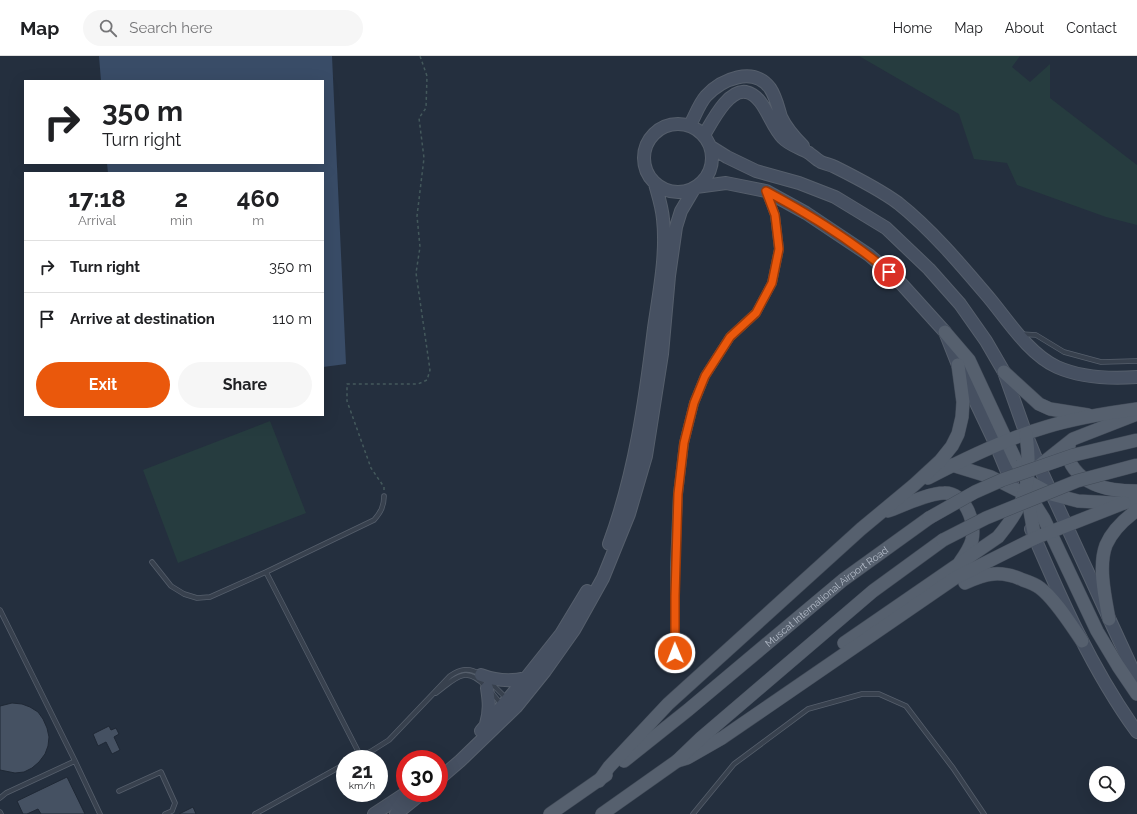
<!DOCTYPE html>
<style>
:root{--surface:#fff;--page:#f6f6f6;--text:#202124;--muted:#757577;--line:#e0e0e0;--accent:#ea580c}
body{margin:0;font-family:Raleway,sans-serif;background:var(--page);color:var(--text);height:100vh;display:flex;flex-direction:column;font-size:15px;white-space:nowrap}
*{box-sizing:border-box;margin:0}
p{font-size:13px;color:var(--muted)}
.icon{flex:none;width:22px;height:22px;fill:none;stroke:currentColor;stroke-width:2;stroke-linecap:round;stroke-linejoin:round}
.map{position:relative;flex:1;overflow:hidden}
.side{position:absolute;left:24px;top:116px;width:300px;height:244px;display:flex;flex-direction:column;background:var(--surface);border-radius:0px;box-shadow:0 4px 16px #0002}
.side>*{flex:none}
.hud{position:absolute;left:24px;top:24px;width:300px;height:84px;border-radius:0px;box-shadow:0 4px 16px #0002;background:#fff;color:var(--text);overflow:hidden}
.buttons{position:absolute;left:1089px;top:710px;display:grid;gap:8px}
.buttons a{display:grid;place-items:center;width:36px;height:36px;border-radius:50%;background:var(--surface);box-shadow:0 4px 16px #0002;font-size:20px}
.speed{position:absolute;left:336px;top:694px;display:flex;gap:8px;font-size:20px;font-weight:700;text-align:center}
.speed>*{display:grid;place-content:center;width:52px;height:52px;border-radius:50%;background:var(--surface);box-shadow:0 4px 16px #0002;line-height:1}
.speed small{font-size:10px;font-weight:400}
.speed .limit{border:6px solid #d22;background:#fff;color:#111}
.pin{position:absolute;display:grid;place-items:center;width:34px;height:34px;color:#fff;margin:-17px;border:2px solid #fff;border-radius:50%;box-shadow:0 1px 4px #0007}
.me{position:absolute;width:44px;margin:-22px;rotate:359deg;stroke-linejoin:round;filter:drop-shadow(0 0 3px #0008)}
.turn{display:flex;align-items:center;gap:14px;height:84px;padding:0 12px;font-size:18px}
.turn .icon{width:52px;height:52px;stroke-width:2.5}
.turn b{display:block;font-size:28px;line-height:34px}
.eta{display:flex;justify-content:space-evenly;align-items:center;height:68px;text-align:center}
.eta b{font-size:24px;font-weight:700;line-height:28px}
.action{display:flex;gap:8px;margin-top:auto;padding:8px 12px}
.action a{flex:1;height:46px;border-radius:24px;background:var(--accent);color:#fff;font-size:16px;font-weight:700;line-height:46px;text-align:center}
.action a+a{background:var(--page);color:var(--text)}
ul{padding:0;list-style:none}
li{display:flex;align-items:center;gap:12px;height:52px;padding:0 12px;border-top:1px solid var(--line)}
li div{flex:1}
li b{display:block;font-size:15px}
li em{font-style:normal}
header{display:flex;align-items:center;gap:24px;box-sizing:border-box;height:56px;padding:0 20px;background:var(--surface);border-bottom:1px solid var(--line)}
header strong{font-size:19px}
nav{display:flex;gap:22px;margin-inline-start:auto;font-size:14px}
.search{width:280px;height:36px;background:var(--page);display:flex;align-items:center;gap:10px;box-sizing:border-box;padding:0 14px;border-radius:22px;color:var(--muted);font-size:15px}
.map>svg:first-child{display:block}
.green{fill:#263c3f}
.water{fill:#394c67}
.building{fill:#455162;stroke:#1f2835}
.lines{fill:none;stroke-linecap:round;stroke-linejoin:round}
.lane-casing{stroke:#565f6c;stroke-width:5.5}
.street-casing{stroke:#565f6c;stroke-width:10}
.secondary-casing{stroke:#565f6c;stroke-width:14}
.primary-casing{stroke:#414a57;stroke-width:14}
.path{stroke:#44595c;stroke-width:1.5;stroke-dasharray:3 3;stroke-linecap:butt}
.lane{stroke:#38414e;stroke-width:4}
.street{stroke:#38414e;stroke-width:8}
.secondary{stroke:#465061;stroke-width:12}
.primary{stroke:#56606e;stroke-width:13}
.primary-bridge-casing{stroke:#414a57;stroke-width:14;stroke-linecap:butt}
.primary-bridge{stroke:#56606e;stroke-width:13}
.route-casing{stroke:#983908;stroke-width:10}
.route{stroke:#ea580c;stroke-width:7}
.labels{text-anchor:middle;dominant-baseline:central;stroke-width:4;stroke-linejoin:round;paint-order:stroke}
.street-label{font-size:10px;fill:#b4bcc9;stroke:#1d2633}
</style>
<header>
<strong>Map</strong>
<div class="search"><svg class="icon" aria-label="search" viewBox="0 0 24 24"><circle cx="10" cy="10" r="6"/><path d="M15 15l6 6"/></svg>Search here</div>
<nav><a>Home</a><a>Map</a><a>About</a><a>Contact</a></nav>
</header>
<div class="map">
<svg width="1137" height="758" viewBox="0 0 1137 758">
<rect width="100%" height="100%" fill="#242f3e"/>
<!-- green -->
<path class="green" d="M859,0H1020L1012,11L1030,26L1050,8V42L1137,109V169L1106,161L1017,129L1007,107L974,103L959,58Z
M270,365L306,457L178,507L143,414Z"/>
<!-- water -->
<path class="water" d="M99,0H332L346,308L323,311V117H108L107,107H323V25H101Z"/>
<!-- building -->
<path class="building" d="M12,647L22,648L30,651L38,656L43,663L47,672L49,681L48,690L45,698L39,706L32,712L24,716L15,717L0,714V650Z
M109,670L111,674L116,672L119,678L114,681L120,694L112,698L106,686L98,690L93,678Z
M67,721L85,758H41L38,753L27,758H23L17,745Z
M193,751L196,758H179Z"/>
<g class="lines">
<!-- lane casing -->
<g class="lane-casing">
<path id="lane" d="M1020,278L1036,279L1064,296L1101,306L1137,305
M152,506L171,530L184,538L197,542L210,541L266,516L360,699
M266,516L374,464C381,456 384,450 384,440
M0,554L75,705L100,758
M490,626L506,642
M436,637C455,623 465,608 486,631
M492,637L502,649
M354,703L370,696L389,684L450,620C460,613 469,611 480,618
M119,735L161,716L175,747L172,755L165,758
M0,742L6,737L75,705
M0,756L1,758
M255,758L345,708
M693,758L734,708L808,653L862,638H879L906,650L953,712L984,758"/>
</g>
<!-- street casing -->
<g class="street-casing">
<path id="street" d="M675,597V511L678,438L684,387L694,347L705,320L730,281L756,257L772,227L779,193L775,159L766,135"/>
</g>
<!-- secondary casing -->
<g class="secondary-casing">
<path id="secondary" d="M644 102a34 34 0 1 1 68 0a34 34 0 1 1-68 0Z
M690,69C695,60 699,48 706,40C722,23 753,10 770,32C776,41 778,51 781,61C786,72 795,82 803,90
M704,79C712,66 728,33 746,36C765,40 770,70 783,82C789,89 801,92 809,97C813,100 817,104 821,106C826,108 831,109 835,111C857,122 879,133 898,147C932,174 962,210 990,243C1009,266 1029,298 1057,311C1082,322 1110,323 1137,321
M711,91L727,101L756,115L799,127L835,141L886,172L929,213L960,248L986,285L1004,316L1026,378L1039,410L1137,623
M696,131L726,127L766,135L806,157L869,199L898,224L945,276L958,309L996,389L1013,430
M1031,473C1061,543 1092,614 1137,676
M609,488C635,418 645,345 654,272C659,237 667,198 663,163C662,151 658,139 655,128
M481,619C497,625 510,626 526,622
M486,668C490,655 489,645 487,632
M481,675L526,622L561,578L587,535
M439,723L460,705L516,651L545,615L574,574L603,522L629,458L646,400L662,298L669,220L676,171L681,155L694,133
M374,758L406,737
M396,758L422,737"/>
</g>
<!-- primary casing -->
<g class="primary-casing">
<g id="primary">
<path d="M945,276L969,304L1016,405L1027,425L1051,438L1078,445L1114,447H1124L1137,444"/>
<path d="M1004,316L1039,348L1050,353L1088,359"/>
<path d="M1069,390C1064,407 1080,422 1094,428C1107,434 1123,435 1137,435"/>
<path d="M952,409L991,421L1023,437L1034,447L1044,463L1097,575L1118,610L1137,638"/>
<path d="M1039,410L1073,383L1137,358"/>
<path d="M928,422C966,402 1005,383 1046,371C1076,362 1107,357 1137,353"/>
<path d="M1032,441L1030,455L1035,482"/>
<path d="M888,455C902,450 928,437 944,437C965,436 976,466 972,484C970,492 965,499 960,506"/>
<path d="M965,527C986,517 1001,514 1023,524C1029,526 1035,528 1040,532C1055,543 1071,569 1082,585"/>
<path d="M1109,563C1105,541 1098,510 1106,489C1112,475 1126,462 1137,454"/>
<path d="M844,587L998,481C1028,445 1032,424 1026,378"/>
<path id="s1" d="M624,705L688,654L843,524L929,462"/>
<path d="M677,705L687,702L722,682L955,522L1035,482L1124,447"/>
<path d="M599,725L609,711L668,648L861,473L914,429L940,405L952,390L958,378L962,361L963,346L958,309"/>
<path d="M550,758L606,719"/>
<path d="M602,758L677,705L701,682L873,535L943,484"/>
</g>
</g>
<!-- path -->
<path class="path" d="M384,434V431L371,412L347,345V328H418L427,324L430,314L416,217L420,191L417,160L424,102L419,62L426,52L427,20L420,0"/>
<!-- lane -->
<use href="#lane" class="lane"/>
<!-- street -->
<use href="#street" class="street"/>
<!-- secondary -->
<use href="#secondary" class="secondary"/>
<!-- primary -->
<use href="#primary" class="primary"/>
<!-- primary-bridge casing -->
<g class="primary-bridge-casing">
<path id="primary-bridge" d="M929,462L975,436L1002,424L1074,399L1137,384
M943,484L986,462L1077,425L1137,409"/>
</g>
<!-- primary-bridge -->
<use href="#primary-bridge" class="primary-bridge"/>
</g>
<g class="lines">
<!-- route casing -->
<g class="route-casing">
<path id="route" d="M675,597V540L678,438L684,387L694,347L705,320L730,281L756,257L772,227L779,193L775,159L766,135C809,158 851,184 889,216"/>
</g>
<!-- route -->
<use href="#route" class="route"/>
</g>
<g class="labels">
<!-- street labels -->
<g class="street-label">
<text stroke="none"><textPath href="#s1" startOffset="261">Muscat International Airport Road</textPath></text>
</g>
</g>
</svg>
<div class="buttons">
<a><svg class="icon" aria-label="search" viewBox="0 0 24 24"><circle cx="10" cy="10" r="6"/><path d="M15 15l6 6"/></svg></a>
</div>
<div class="speed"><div>21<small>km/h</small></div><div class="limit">30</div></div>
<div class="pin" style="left:889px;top:216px;background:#d93025"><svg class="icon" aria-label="arrive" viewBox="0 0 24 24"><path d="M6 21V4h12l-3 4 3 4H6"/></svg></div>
<svg class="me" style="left:675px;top:597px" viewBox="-20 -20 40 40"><circle r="17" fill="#ea580c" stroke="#fff" stroke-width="3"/><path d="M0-11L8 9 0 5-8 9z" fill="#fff"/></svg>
<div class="hud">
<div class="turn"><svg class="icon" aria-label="right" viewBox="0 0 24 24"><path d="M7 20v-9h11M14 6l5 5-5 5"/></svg><div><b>350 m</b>Turn right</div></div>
</div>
<section class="side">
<div class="eta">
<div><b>17:18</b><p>Arrival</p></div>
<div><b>2</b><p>min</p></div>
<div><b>460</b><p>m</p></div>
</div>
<ul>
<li><svg class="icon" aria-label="right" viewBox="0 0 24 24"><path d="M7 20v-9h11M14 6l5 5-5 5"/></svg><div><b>Turn right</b></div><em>350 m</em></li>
<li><svg class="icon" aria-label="arrive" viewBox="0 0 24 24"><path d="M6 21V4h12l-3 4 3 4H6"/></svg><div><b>Arrive at destination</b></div><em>110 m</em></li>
</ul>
<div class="action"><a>Exit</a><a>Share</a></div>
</section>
</div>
